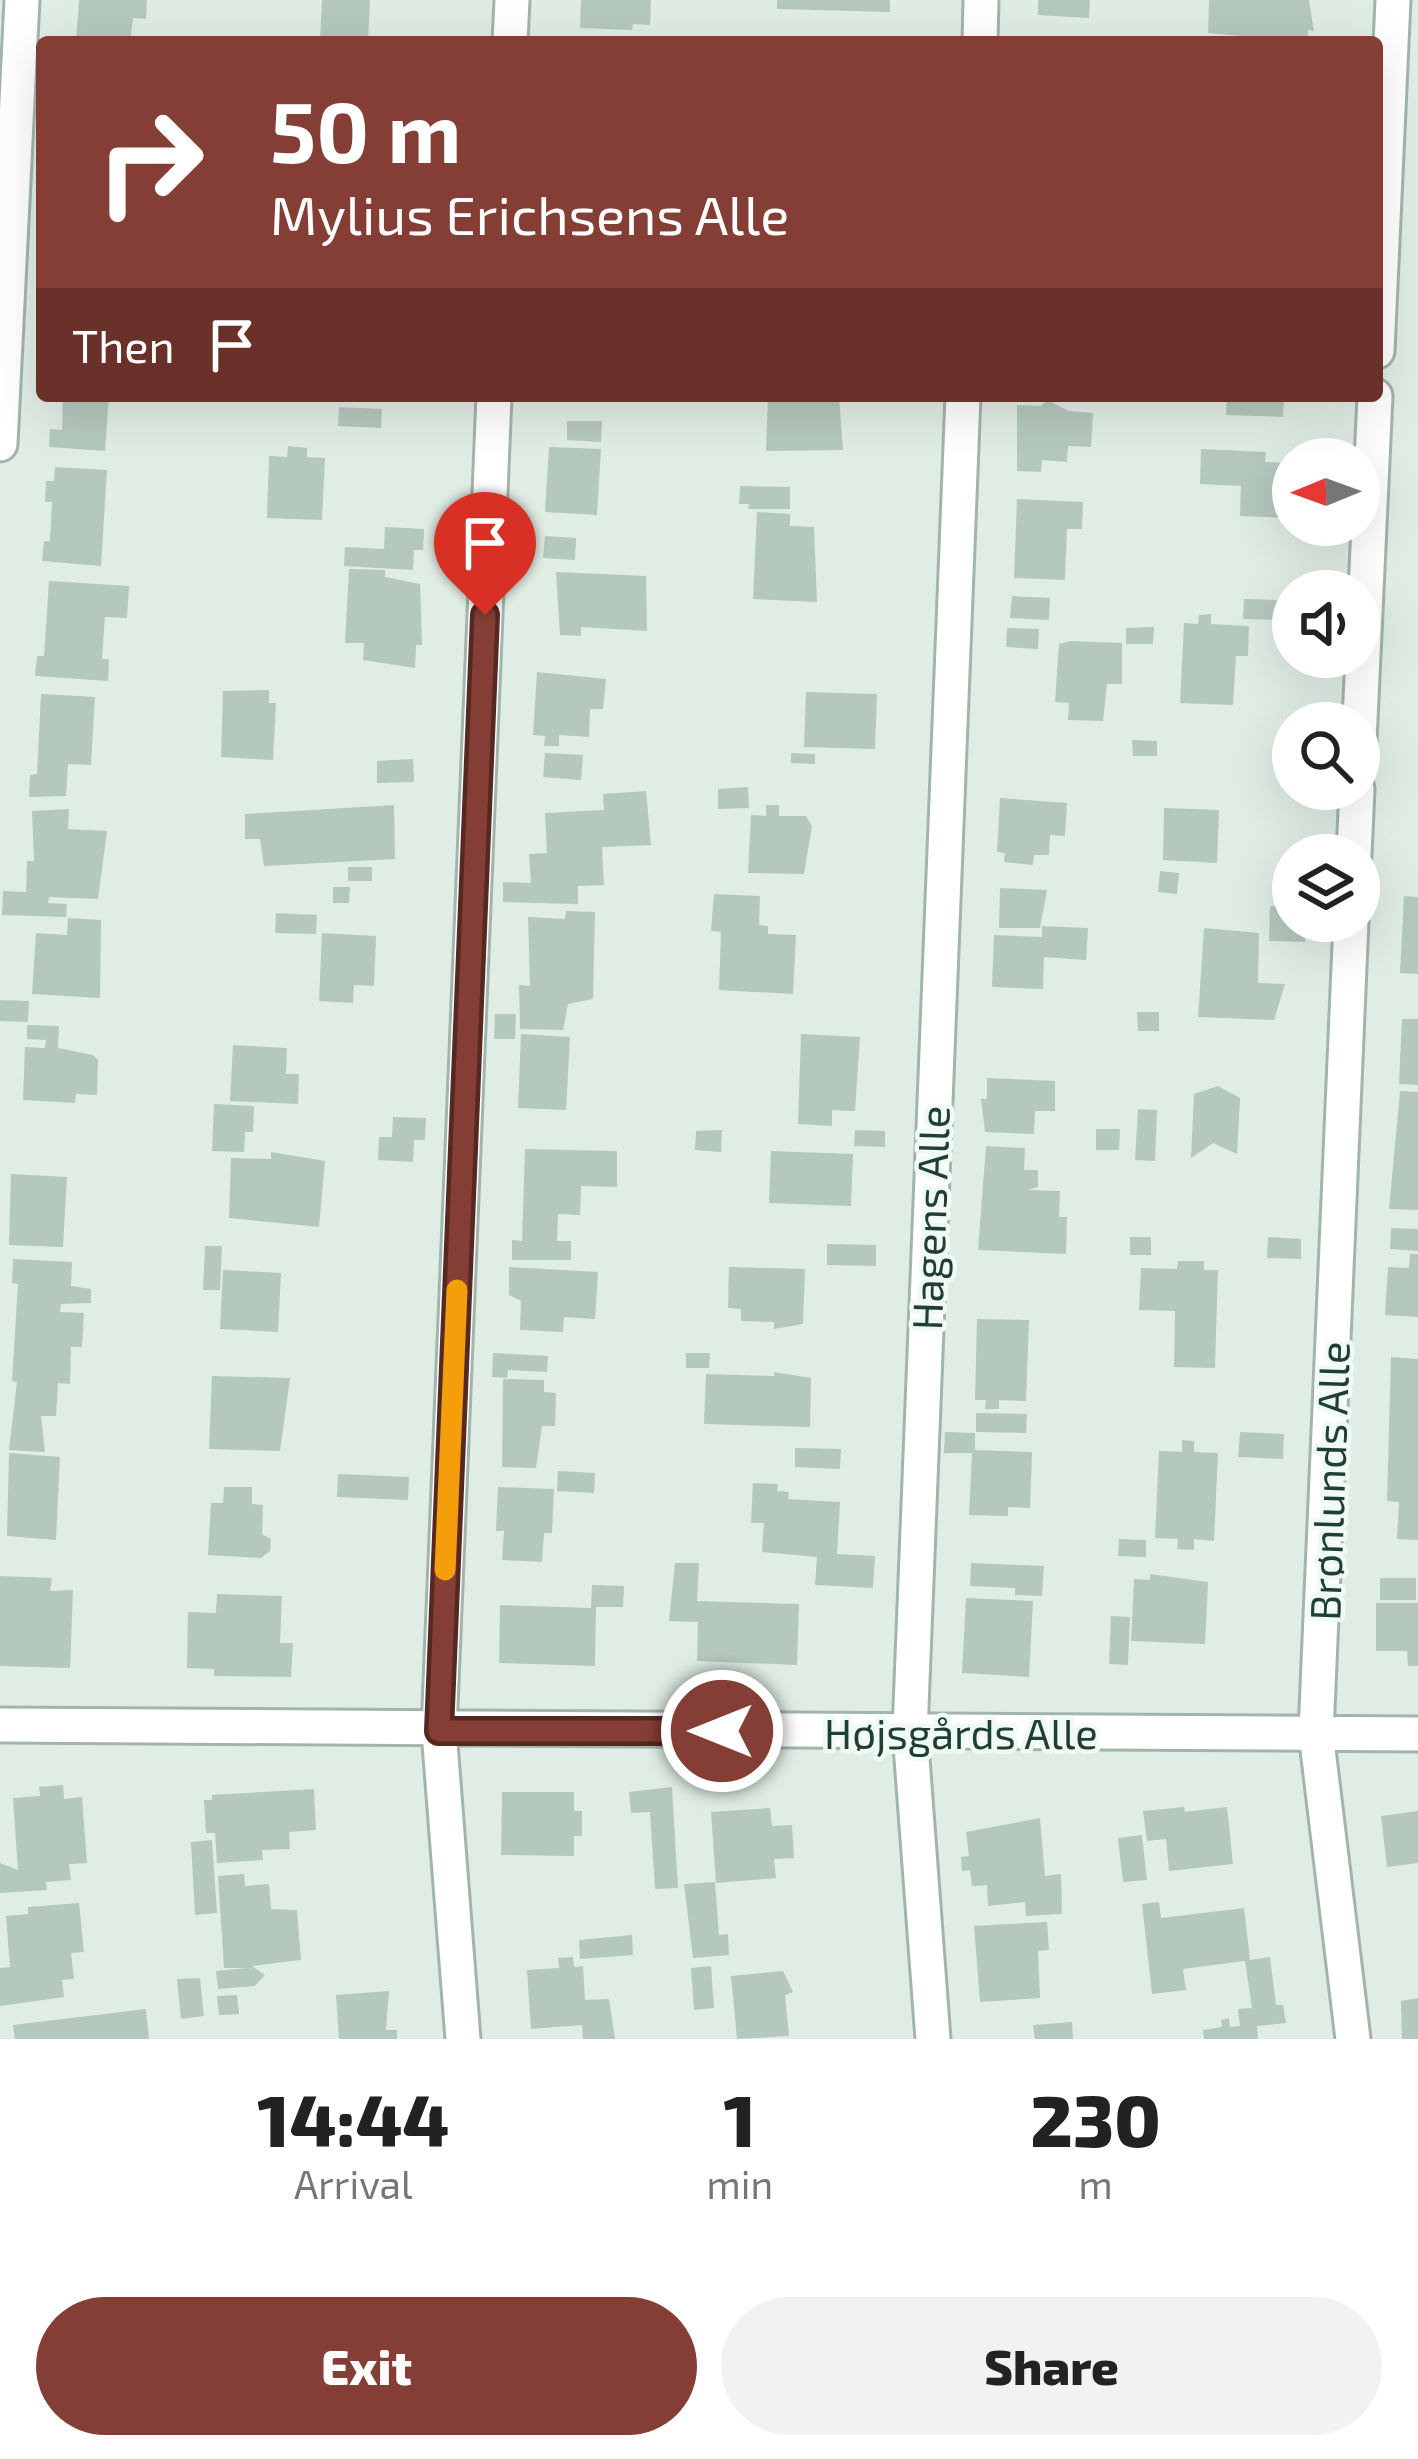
<!DOCTYPE html>
<meta charset="utf-8">
<style>
:root{--surface:#fff;--page:#f2f2f2;--text:#222;--muted:#767676;--accent:#853e35}
body{margin:0;font-family:"Exo 2",sans-serif;background:var(--page);color:var(--text);height:100vh;display:flex;flex-direction:column;font-size:45px;white-space:nowrap}
*{box-sizing:border-box;margin:0}
p{font-size:39px;color:var(--muted)}
.icon{flex:none;width:66px;height:66px;fill:none;stroke:currentColor;stroke-width:2;stroke-linecap:round;stroke-linejoin:round}
.map{position:relative;height:2039px;overflow:hidden}
.panel{display:flex;flex-direction:column;background:var(--surface);flex:1}
.panel>*{flex:none}
.top-card{position:absolute;left:36px;top:36px;width:1347px;height:366px;border-radius:12px;box-shadow:0 12px 48px #0002;background:#853e35;color:#fff;overflow:hidden}
.needle{width:78px;rotate:269deg}
.controls{position:absolute;left:1272px;top:438px;display:grid;gap:24px}
.controls a{display:grid;place-items:center;width:108px;height:108px;border-radius:50%;background:var(--surface);box-shadow:0 12px 48px #0002;font-size:60px}
.pin{position:absolute;display:grid;place-items:center;width:102px;height:102px;color:#fff;margin:-123px -51px;border-radius:50% 50% 50% 0;rotate:-45deg;box-shadow:0 0 12px #0007}
.pin .icon{rotate:45deg}
.me{position:absolute;width:132px;margin:-66px;rotate:270deg;stroke-linejoin:round;filter:drop-shadow(0 0 9px #0008)}
.turn{display:flex;align-items:center;gap:42px;height:252px;padding:0 36px;font-size:54px}
.turn .icon{width:156px;height:156px;stroke-width:2.5}
.turn b{display:block;font-size:84px;line-height:102px}
.then{display:flex;align-items:center;height:114px;padding:0 36px;background:#0003;gap:24px;font-size:45px}
.eta{display:flex;justify-content:space-evenly;align-items:center;height:204px;text-align:center}
.eta b{font-size:72px;font-weight:800;line-height:84px}
.button{display:flex;gap:24px;margin-top:auto;padding:24px 36px}
.button a{flex:1;height:138px;border-radius:72px;background:var(--accent);color:#fff;font-size:48px;font-weight:800;line-height:138px;text-align:center}
.button a+a{background:var(--page);color:var(--text)}
.map>svg:first-child{display:block}
.building{fill:#b5c8be}
.lines{fill:none;stroke-linecap:round;stroke-linejoin:round}
.street-casing{stroke:#a2b5ac;stroke-width:39}
.street{stroke:#fff;stroke-width:33}
.route-casing{stroke:#562822;stroke-width:30}
.route{stroke:#853e35;stroke-width:21}
.slow{stroke:#f59e0b;stroke-width:21}
.labels{text-anchor:middle;dominant-baseline:central;stroke-width:9;stroke-linejoin:round;paint-order:stroke}
.street-label{font-size:42px;fill:#1e3f32;stroke:#f1f9f4}
</style>
<div class="map">
<svg width="1418" height="2039" viewBox="0 0 1418 2039">
<rect width="100%" height="100%" fill="#e0ede5"/>
<!-- building -->
<path class="building" d="M79,0H147L146,19L133,18L130,42H76Z
M322,0H370L368,42H320Z
M581,0H651L650,25L633,24L632,30L580,28Z
M777,0H890V12L777,9Z
M1038,0H1090L1089,18L1038,15Z
M1209,0H1309L1314,31L1308,30V42L1208,33Z
M63,396H109L105,451L49,447L50,429L62,430Z
M768,396H839L843,450L766,451Z
M1227,396H1302V401H1284L1283,417L1226,415Z
M1047,400L1069,411L1093,413L1091,447L1068,446L1067,462L1042,460L1041,472L1017,471V405L1041,406Z
M339,407L382,409L381,428L338,426Z
M567,421H602L601,442L567,440Z
M288,446L307,448V457L325,458L322,520L267,518L269,456L287,457Z
M549,447L601,449L597,515L545,512Z
M1201,449L1266,452L1265,462L1292,463L1290,518L1240,516L1241,486L1200,484Z
M55,467L107,470L101,566L42,561L44,541H50L52,502H45L46,481H54Z
M740,486L790,487V509H748L749,504H739Z
M1017,499L1083,502L1082,529H1067L1065,580L1014,578Z
M757,512L790,514V526L814,527L817,602L753,599Z
M385,527L424,529L423,550H414L413,570L344,566L345,547L384,549Z
M545,536L576,538L575,560L543,558Z
M349,569L385,570V577L420,584L422,645H416L415,668L363,660L364,643H345Z
M556,572L646,576L647,631L581,627V636L560,635Z
M49,581L129,586L127,618L105,617L102,659H109L108,681L35,676L37,656H44Z
M1012,596L1050,598L1049,620L1010,618Z
M1244,599L1282,600L1281,620L1243,619Z
M1211,614V624L1249,626L1248,656H1236L1233,705L1180,703L1184,623L1198,624L1199,615Z
M1154,627L1153,644H1126V628Z
M1007,628L1039,629L1038,649L1006,647Z
M1070,641L1122,643V684H1107L1103,721L1068,720L1069,703L1055,702L1059,644Z
M537,672L606,679L603,709H590L589,737L559,735V746H544L545,736L533,735Z
M269,690V703H276L273,760L221,757L223,691Z
M806,692L877,694L875,749L804,747Z
M41,694L95,697L91,765L68,764L66,796L29,797L30,775L37,774Z
M1132,740L1157,741V756H1133Z
M545,753L583,755L581,780L543,777Z
M791,753L815,754V764L791,763Z
M413,759L414,782L377,783V761Z
M748,787L749,808L718,809V789Z
M646,791L651,845L602,847L604,885L578,886V904L503,902V882L531,883L529,854L547,853L545,813L604,810L603,794Z
M1000,798L1067,803L1065,836L1050,835L1049,855H1034L1033,865L1004,862L1005,853L997,852Z
M394,805L395,859L264,866L260,839H245V814Z
M766,805H779V816H806L812,826L804,874L748,873L751,815L766,816Z
M1164,808L1219,810L1217,863L1163,860Z
M69,809L68,829L107,831L98,899L49,897L48,903L67,904L66,917L2,915L3,891L26,892L27,861H34L32,811Z
M348,867H372V881H348Z
M1160,871L1179,873L1177,894L1158,892Z
M333,887H350L349,903H333Z
M1000,888L1047,890L1040,928H999Z
M714,894L760,896L759,925L768,926V934L796,935L793,994L719,990L721,932L711,931Z
M1404,896L1418,897V974L1400,973Z
M1270,906L1293,907V921H1306L1305,942L1269,941Z
M566,911L595,912L593,999L568,1004L563,1030L520,1029L519,985L530,986L528,917L565,919Z
M276,913L317,915L316,934L275,933Z
M68,918L101,920L100,998L32,994L36,933L67,935Z
M1042,926L1088,928L1086,960L1044,957L1043,989L992,987L994,935L1042,937Z
M1204,928L1259,933L1258,983L1285,984L1274,1020L1198,1017Z
M322,933L376,936L374,986L354,985L353,1003L319,1001Z
M0,1000L29,1001L28,1022L0,1021Z
M1137,1012H1159V1031H1138Z
M495,1014H516L515,1039H494Z
M1402,1019H1418V1085L1399,1084Z
M27,1025L59,1026L58,1048L93,1055L98,1060L97,1095L76,1094L75,1103L23,1100L25,1047L45,1048L46,1040L27,1039Z
M521,1034L570,1037L566,1110L518,1108Z
M801,1034L860,1037L855,1111L832,1110V1126L798,1124Z
M233,1045L287,1048L286,1074H299L298,1104L230,1101Z
M987,1078L1055,1081V1111H1035L1034,1134L985,1132L981,1099H987Z
M1218,1086L1240,1098L1237,1154L1213,1143L1191,1158L1194,1094Z
M1400,1091L1418,1092V1210L1389,1209Z
M214,1104L254,1106L253,1132H245L244,1152L212,1151Z
M1138,1109L1157,1110L1155,1161L1135,1160Z
M393,1117L426,1118L425,1140H414L413,1162L378,1160L379,1137H392Z
M1096,1129H1120L1119,1150H1096Z
M722,1130L721,1152L695,1150L696,1131Z
M855,1130L885,1131V1147L854,1146Z
M986,1146L1025,1148L1024,1170H1038V1187L1028,1190L1060,1191L1059,1217H1067L1066,1254L978,1250Z
M525,1149L617,1151V1187L581,1186L580,1215L558,1214L557,1241H571V1260H512V1240L522,1241Z
M771,1151L853,1154L851,1206L769,1203Z
M271,1152L325,1161L319,1227L229,1218L231,1158L271,1159Z
M11,1174L67,1177L63,1247L9,1245Z
M1391,1228L1418,1229V1251L1390,1249Z
M1130,1237H1151V1255H1130Z
M1268,1237L1301,1239V1259L1267,1258Z
M827,1244L876,1245V1266L827,1265Z
M205,1246H222L220,1290H203Z
M1410,1254H1418V1317L1385,1315L1388,1267L1409,1268Z
M13,1259L72,1262L71,1286L91,1289V1303L61,1304L60,1312L84,1313L82,1347H71L70,1384L58,1383L56,1416H41L45,1452L9,1450L17,1382L12,1381L18,1284L12,1283Z
M1178,1261H1204V1270H1218L1215,1368L1174,1367L1175,1311L1139,1310L1141,1268L1177,1269Z
M509,1267L598,1272L595,1319L564,1317L563,1332L520,1330L521,1301L509,1295Z
M729,1267L805,1269L803,1324L774,1329V1322L741,1321V1309L728,1308Z
M223,1270L281,1273L278,1332L220,1329Z
M977,1319L1029,1320L1026,1401L999,1400V1409H985L986,1400H975Z
M493,1353L548,1356L547,1372L508,1370L507,1378L492,1377Z
M686,1353H710L709,1368H686Z
M1391,1357L1418,1359V1540L1397,1539L1399,1502L1387,1501Z
M774,1372L811,1378L810,1427L704,1424L706,1374L774,1376Z
M212,1376L290,1378L280,1451L209,1449Z
M503,1379L544,1380V1392L556,1393L555,1426H542L536,1468L502,1467Z
M976,1413L1027,1414L1026,1433L976,1432Z
M945,1432L975,1433V1450L1032,1452L1030,1508L1008,1507V1516L969,1515L972,1453H944Z
M1240,1432L1284,1434L1283,1459L1238,1457Z
M1182,1440L1194,1441V1452L1218,1453L1214,1541L1194,1539V1550L1177,1549L1178,1539L1155,1538L1159,1451L1182,1452Z
M795,1448L841,1449L840,1469L795,1467Z
M9,1453L60,1457L56,1540L7,1536Z
M558,1471L595,1473L594,1493L557,1491Z
M338,1474L409,1477L408,1500L337,1497Z
M753,1483L778,1484L777,1491L789,1492L788,1499L840,1502L837,1554L875,1556L873,1588L815,1585L817,1557L762,1552L764,1523H751Z
M224,1487H252V1504L263,1505L262,1534L271,1539L270,1551L261,1558L208,1555L211,1503H223Z
M498,1487L554,1489L552,1533H544L542,1562L502,1560L504,1531H496Z
M1119,1539L1146,1540V1557L1118,1556Z
M675,1563H699L697,1601L799,1604L797,1665L697,1661L698,1622L669,1621Z
M971,1563L1044,1566L1042,1596L1015,1595V1588L970,1586Z
M1150,1574L1208,1582L1205,1644L1131,1641L1134,1579L1150,1580Z
M0,1576L52,1578L50,1591L73,1590L70,1668L0,1666Z
M1380,1578H1416V1600H1380Z
M592,1585L624,1586L623,1607H596L595,1666L499,1663L500,1605L591,1608Z
M217,1594L282,1596L280,1643H293L291,1677L214,1676V1669L187,1668L188,1612L216,1613Z
M966,1598L1033,1601L1029,1677L962,1673Z
M1376,1603H1418V1666H1408L1407,1651H1376Z
M1111,1616L1130,1617L1128,1665L1109,1664Z
M63,1785L64,1799L82,1797L87,1863L69,1864L71,1880L46,1882L47,1890L0,1893V1863L18,1870L13,1798L40,1796L39,1787Z
M672,1787L678,1888L655,1889L650,1812L631,1813L629,1792Z
M314,1789L316,1830L289,1832L290,1849L262,1850L263,1860L217,1863L215,1833H206L204,1800H212V1795Z
M502,1792H574V1811H582V1836H574V1856L501,1855Z
M1184,1807L1185,1812L1227,1807L1233,1864L1169,1871L1166,1839L1147,1841L1143,1811Z
M770,1808L772,1826L792,1825L794,1858L774,1859L776,1878L716,1883L711,1812Z
M1418,1811V1863L1387,1867L1381,1816Z
M1040,1818L1045,1876L1061,1874L1062,1914L1026,1916L1025,1902L988,1906L987,1885L972,1886L970,1870L962,1871L961,1857L969,1856L966,1832Z
M1142,1835L1147,1880L1123,1882L1118,1838Z
M212,1840L217,1913L195,1915L191,1842Z
M244,1874L245,1886L269,1884L271,1909L297,1910L301,1960L252,1966L265,1975L255,1986L218,1989L216,1971L248,1968H224L218,1876Z
M715,1882L719,1935L728,1934L729,1955L693,1958L684,1884Z
M1159,1902L1161,1918L1244,1908L1250,1960L1270,1957L1276,2005H1283L1286,2023L1257,2026L1258,2039H1204L1203,2030L1222,2027L1221,2020L1229,2018L1230,2027L1240,2026L1238,2009L1252,2008L1245,1961L1183,1969L1186,1990L1152,1994L1142,1904Z
M79,1903L84,1952L71,1953L74,1979L62,1980L64,1997L0,2006V1968L10,1967L6,1916L28,1914V1907Z
M1047,1922L1049,1950L1038,1951L1040,1998L980,2002L974,1926Z
M632,1935L633,1955L580,1959L579,1940Z
M573,1957L574,1967L583,1966L585,2000L609,1999L615,2039H583L582,2025L531,2029L527,1970L559,1968L558,1958Z
M711,1966L714,2008L694,2010L691,1968Z
M783,1971L793,1992L785,1995L789,2036L737,2039L731,1976Z
M200,1978L204,2016L181,2019L177,1979Z
M389,1991L386,2030H397V2039H339L336,1995Z
M237,1995L239,2014L219,2015L217,1996Z
M1418,1998V2039H1402L1401,2001Z
M146,2009L149,2039H15L13,2025Z
M1072,2022L1073,2039H1035L1033,2025Z"/>
<g class="lines">
<!-- street casing -->
<g class="street-casing">
<path id="street" d="M510,42L512,0
M980,42L981,0
M1377,351L1393,0
M0,444L22,0
M1359,742L1375,396
M1354,855L1357,789
M1351,921L1316,1733L1353,2039
M0,1725L1418,1734
M463,2039L439,1731L494,396
M933,2039L910,1732L963,396"/>
</g>
<!-- street -->
<use href="#street" class="street"/>
</g>
<g class="lines">
<!-- route casing -->
<g class="route-casing">
<path id="route" d="M485,615L439,1731H722"/>
</g>
<!-- route -->
<use href="#route" class="route"/>
<!-- slow -->
<path class="slow" d="M445,1570L457,1290"/>
</g>
<g class="labels">
<!-- street labels -->
<g class="street-label">
<text transform="translate(929 1218) rotate(-88)">Hagens Alle</text>
<text transform="translate(1328 1481) rotate(-88)">Brønlunds Alle</text>
<text x="961" y="1732">Højsgårds Alle</text>
</g>
</g>
</svg>
<div class="controls">
<a><svg class="needle" viewBox="-14 -14 28 28"><path d="M0-13l5 13h-10z" fill="#e53935"/><path d="M0 13l5-13h-10z" fill="#767676"/></svg></a>
<a><svg class="icon" aria-label="sound" viewBox="0 0 24 24"><path d="M4 9h4l5-4v14l-5-4H4zM17 9q2 3 0 6"/></svg></a>
<a><svg class="icon" aria-label="search" viewBox="0 0 24 24"><circle cx="10" cy="10" r="6"/><path d="M15 15l6 6"/></svg></a>
<a><svg class="icon" aria-label="layers" viewBox="0 0 24 24"><path d="M12 4l9 5-9 5-9-5zM3 14l9 5 9-5"/></svg></a>
</div>
<div class="pin" style="left:485px;top:615px;background:#d93025"><svg class="icon" aria-label="arrive" viewBox="0 0 24 24"><path d="M6 21V4h12l-3 4 3 4H6"/></svg></div>
<svg class="me" style="left:722px;top:1731px" viewBox="-20 -20 40 40"><circle r="17" fill="#853e35" stroke="#fff" stroke-width="3"/><path d="M0-11L8 9 0 5-8 9z" fill="#fff"/></svg>
<div class="top-card">
<div class="turn"><svg class="icon" aria-label="right" viewBox="0 0 24 24"><path d="M7 20v-9h11M14 6l5 5-5 5"/></svg><div><b>50 m</b>Mylius Erichsens Alle</div></div>
<div class="then">Then<svg class="icon" aria-label="arrive" viewBox="0 0 24 24"><path d="M6 21V4h12l-3 4 3 4H6"/></svg></div>
</div>
</div>
<section class="panel">
<div class="eta">
<div><b>14:44</b><p>Arrival</p></div>
<div><b>1</b><p>min</p></div>
<div><b>230</b><p>m</p></div>
</div>
<div class="button"><a>Exit</a><a>Share</a></div>
</section>
